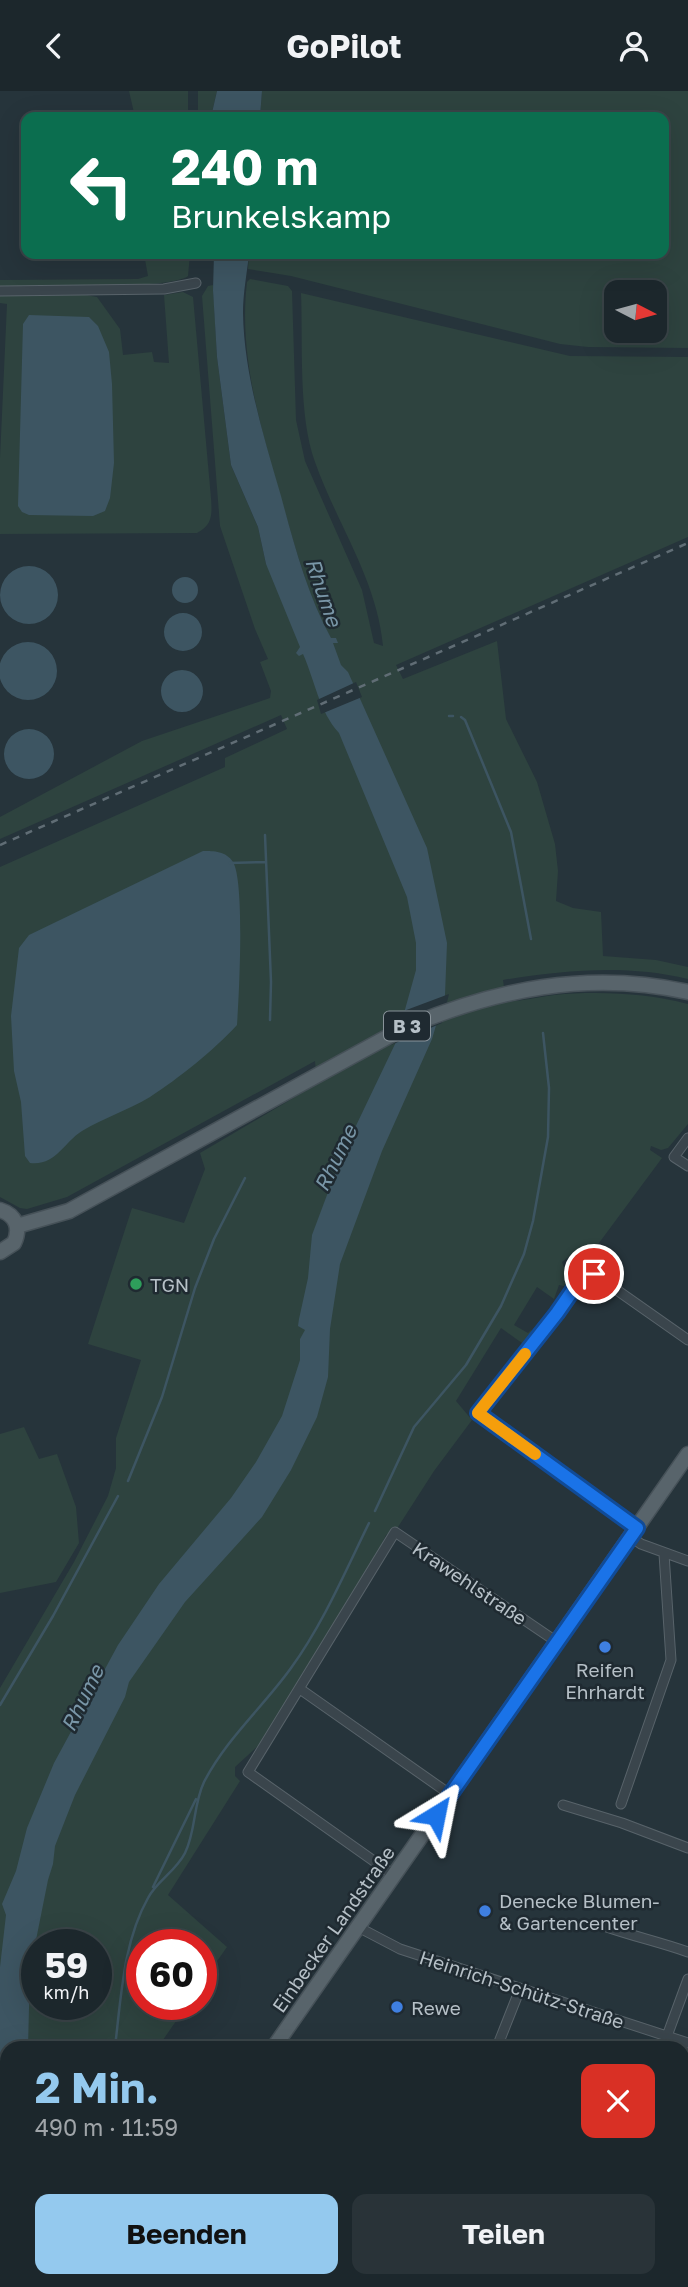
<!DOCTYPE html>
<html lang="de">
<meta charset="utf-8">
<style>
:root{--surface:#1c272c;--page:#293338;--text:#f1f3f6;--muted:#a0a5a9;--line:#3a4448;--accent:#94c9ee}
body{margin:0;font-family:"Golos Text",sans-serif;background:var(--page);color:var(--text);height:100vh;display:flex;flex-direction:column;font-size:26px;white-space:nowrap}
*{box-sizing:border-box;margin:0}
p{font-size:23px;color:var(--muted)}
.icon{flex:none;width:38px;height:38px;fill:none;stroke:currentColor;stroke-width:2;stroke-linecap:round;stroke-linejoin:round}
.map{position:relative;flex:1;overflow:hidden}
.side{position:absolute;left:0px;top:1950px;width:690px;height:247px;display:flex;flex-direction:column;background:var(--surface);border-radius:21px 21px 0 0;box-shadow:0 7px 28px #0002,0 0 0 2px var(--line)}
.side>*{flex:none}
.top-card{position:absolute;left:21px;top:21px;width:648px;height:147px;border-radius:14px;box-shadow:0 7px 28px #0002,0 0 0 2px var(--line);background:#0b6e4f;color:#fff;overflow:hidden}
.needle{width:46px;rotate:96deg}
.tools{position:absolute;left:604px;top:189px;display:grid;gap:14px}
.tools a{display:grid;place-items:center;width:63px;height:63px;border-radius:14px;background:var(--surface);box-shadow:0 7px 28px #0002,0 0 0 2px var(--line);font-size:35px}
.speed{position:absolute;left:21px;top:1838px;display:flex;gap:14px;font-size:35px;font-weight:700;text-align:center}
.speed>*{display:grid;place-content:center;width:91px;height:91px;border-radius:50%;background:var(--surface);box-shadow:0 7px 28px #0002,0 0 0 2px var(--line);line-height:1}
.speed small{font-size:18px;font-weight:400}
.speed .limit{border:10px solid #d22;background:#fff;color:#111}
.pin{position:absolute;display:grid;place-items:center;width:60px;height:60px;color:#fff;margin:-30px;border:4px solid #fff;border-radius:50%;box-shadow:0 2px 7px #0007}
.me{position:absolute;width:77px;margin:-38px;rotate:35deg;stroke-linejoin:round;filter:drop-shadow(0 0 5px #0008)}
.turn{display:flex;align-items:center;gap:24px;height:147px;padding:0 35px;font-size:32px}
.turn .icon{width:91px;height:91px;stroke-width:2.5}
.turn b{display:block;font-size:49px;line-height:60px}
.round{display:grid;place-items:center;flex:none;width:74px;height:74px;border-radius:14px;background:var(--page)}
.head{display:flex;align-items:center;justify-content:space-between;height:119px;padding:0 35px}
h1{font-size:42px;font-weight:700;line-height:52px;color:var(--accent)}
.action{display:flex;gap:14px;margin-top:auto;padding:14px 35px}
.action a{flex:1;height:80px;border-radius:14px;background:var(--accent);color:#111;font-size:28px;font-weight:700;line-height:80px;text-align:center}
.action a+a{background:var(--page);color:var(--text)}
header{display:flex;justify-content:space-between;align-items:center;height:91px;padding:0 35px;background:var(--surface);font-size:32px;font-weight:700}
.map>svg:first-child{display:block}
.green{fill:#2e433f;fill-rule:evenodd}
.water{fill:#3d5562}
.pier{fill:#26343b}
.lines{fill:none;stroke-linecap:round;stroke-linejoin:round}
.stream{stroke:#3d5562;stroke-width:2.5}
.minor-casing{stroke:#58636a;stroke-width:11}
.primary-casing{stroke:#465158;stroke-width:17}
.minor{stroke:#3a454c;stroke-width:9}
.primary{stroke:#58646b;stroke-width:14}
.rail{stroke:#606d75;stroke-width:2.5;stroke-dasharray:7 7;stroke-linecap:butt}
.route-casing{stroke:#114b97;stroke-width:18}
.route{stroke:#1a73e8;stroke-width:12}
.slow{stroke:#f59e0b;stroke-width:12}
.leisure-dot{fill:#2e9e5b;stroke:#1f2a31;stroke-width:2.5}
.shop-dot{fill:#3f7fe0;stroke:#1f2a31;stroke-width:2.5}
.labels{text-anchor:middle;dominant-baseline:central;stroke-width:5;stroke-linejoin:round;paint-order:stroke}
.shield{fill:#1f2a31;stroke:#89939a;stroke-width:2}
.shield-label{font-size:18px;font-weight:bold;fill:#b6c0c7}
.poi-label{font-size:19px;fill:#b6c0c7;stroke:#1f2a31;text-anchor:start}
.street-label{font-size:19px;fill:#b6c0c7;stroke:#1f2a31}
.water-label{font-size:21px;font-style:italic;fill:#7996a7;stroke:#1f2a31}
</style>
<header><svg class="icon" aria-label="back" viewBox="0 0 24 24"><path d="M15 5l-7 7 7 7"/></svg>GoPilot<svg class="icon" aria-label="person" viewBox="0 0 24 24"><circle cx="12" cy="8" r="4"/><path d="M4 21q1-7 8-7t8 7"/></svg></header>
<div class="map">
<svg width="688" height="2196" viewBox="0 0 688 2196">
<rect width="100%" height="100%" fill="#26343b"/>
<!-- green -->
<path class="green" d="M129,0H188V26H135Z
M198,0H217L211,26H198Z
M262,0H688V257L588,256L560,253L291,185L248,178L249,163H663V26H260ZM616,201H654V240H616Z
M144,163H190L188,185C172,199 30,195 0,196V189L138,188L148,185Z
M250,188L288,195L292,200L296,329L305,370L362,499L374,552L383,555C377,489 337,433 315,371C298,325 303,252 301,202L570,265L688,266V446L396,574L403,588L497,550L506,628L537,691L555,753L558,780L556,810L573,817L601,821L603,865L656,869L688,876V888C627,873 564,879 503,889L506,911C522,910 538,906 554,904C598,900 645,902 688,913V1033L668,1057L661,1059L651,1055L650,1059L662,1067L579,1179L571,1164L562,1171L570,1192L568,1196L559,1194L554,1208L537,1196L514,1234L528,1242L531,1239L535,1241L526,1255L501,1237L456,1310L472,1329L434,1380L398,1436L386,1444L373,1471L259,1654L235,1676V1685L240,1690L168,1804L227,1856L201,1893V1853H142V1913H188L158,1956H7V2189H28L26,2196H0V1597L74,1471L108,1405L116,1377V1347L141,1269L88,1253L132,1117L184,1132L205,1078L200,1062L317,993L315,970L67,1106L27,1118L20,1117L0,1106V776L225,676V667L287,638L281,624L0,748V726L142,650L270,607L271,600L260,571L268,568L255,538L220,435L202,205L208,195L213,194L217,266L231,374L258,436L266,473L330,546C308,505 295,456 282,411C262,340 238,266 247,191ZM37,1853H96V1913H37Z
M183,201L193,206L211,407C212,423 213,434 197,442L0,443V367L7,213L0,212V205L86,204L97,206L120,238L123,264L152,261L154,271L169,272L164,204Z
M24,1336L39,1368L57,1363L76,1416L79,1452L56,1491L0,1502V1343Z"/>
<!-- water -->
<path class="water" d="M217,0H262L260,26H211Z
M214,163H249C247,182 243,202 243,222C244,284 264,346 281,405C294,453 307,503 331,547H336L338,552H333L341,574L348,581L427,757L447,852L445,904L432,948L382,1060L340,1173L330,1238L328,1286L317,1326L291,1379L262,1426L185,1511L129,1591L125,1606L75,1704L55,1755L53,1773L48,1789L30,1879L28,1956H7V2057L4,2061L7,2067L0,2087V1876L6,1824L2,1813L16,1780L27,1737L54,1672L118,1554L159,1493L231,1407L256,1371L282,1325L300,1269V1248L305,1239L298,1235L299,1228L308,1187L312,1144L342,1064L396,951L416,879V852L407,806L339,642C319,620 315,590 303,563L299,565L296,562L300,556L266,473L258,436L231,374L217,266L213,199Z
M29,224L89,226L98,235L109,261L112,293L114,372L110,407L105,420L93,425L29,424L22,421L18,415L23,233Z
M0 504a29 29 0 1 1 58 0a29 29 0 1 1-58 0Z
M172 499a13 13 0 1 1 26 0a13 13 0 1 1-26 0Z
M164 541a19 19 0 1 1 38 0a19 19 0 1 1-38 0Z
M-1 580a29 29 0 1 1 58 0a29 29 0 1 1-58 0Z
M161 600a21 21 0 1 1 42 0a21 21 0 1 1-42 0Z
M4 663a25 25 0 1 1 50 0a25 25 0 1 1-50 0Z
M203,760C214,760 226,760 233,771C245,791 239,906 237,934C213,960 179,987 150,1006C128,1019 104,1027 82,1040C63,1052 56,1075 30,1072L25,1065L21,1011L14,980L11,925L19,857L29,844Z"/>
<!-- pier -->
<path class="pier" d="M356,591L362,606L321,623L317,609Z
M449,903L442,932L391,954L401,921Z"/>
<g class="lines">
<!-- stream -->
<path class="stream" d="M449,625H453
M461,626L465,629L511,741L531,848
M265,744L271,891L270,929
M230,772L265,771
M128,1390L162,1306L195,1197L214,1148L245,1087
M375,1420L414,1336L466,1274L501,1215L524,1163L533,1130L548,1046L549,997L543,942
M0,1614L53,1525L118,1405
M153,1796L196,1708
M115,1956C121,1908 123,1851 148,1807C157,1790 176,1780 185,1762C196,1740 193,1714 204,1691C226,1648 263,1616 291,1577C323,1533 345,1481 369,1432"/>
<!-- minor casing -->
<g class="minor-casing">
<path id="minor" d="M0,200L164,198L196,192
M688,1047L674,1066L688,1075
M637,1437L478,1323L557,1222L582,1186L594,1183L688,1249
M631,1446L641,1453L688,1470
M300,1598L451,1704
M621,1713L671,1569L664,1463
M563,1714L622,1732L688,1757
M395,1785L248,1681L395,1441L557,1551
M604,1835C632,1845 660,1851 688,1861
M358,1836L400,1858L688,1952
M497,1956L520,1898
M663,1956L688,1888
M322,2189V2196
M570,2196L573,2189"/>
</g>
<!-- primary casing -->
<g class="primary-casing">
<path id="primary" d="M0,1119C16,1124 21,1137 14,1152L0,1161
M17,1135L69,1120L402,938C495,898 588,879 688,901
M274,1956L688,1363
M103,2196L106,2189
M119,2196L122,2189"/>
</g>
<!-- minor -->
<use href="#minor" class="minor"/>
<!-- primary -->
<use href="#primary" class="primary"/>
<!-- rail -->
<path class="rail" d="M0,754L688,452"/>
</g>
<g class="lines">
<!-- route casing -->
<g class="route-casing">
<path id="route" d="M436,1724L637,1437L478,1322L557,1222L582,1186L594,1183"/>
</g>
<!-- route -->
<use href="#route" class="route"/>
<!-- slow -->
<path class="slow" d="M525,1263L478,1322L535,1363"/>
</g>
<!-- markers -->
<circle class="leisure-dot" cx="136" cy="1193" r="7"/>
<g class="shop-dot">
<circle cx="605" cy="1556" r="7"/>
<circle cx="485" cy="1820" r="7"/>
<circle cx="397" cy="1916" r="7"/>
</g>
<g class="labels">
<!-- shield labels -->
<rect class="shield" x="384" y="920.5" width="46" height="29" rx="5"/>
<g class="shield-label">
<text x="407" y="935">B 3</text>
</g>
<!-- poi labels -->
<g class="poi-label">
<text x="150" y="1193">TGN</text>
<text x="605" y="1578" text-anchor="middle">Reifen<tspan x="605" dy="22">Ehrhardt</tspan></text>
<text x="499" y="1809">Denecke Blumen-<tspan x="499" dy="22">&amp; Gartencenter</tspan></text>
<text x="411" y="1916">Rewe</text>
</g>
<!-- street labels -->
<g class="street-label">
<text transform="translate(470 1492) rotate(34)">Krawehlstraße</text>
<text transform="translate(333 1838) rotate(-55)">Einbecker Landstraße</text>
<text transform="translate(522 1898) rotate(18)">Heinrich-Schütz-Straße</text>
</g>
<!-- water labels -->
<g class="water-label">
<text transform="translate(324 501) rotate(71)">Rhume</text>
<text transform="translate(335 1067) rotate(-64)">Rhume</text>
<text transform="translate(82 1607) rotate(-64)">Rhume</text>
</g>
</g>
</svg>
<div class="tools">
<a><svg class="needle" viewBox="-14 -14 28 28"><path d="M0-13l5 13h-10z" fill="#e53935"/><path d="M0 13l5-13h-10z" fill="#a0a5a9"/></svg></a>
</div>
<div class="speed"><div>59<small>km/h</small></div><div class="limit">60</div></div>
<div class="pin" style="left:594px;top:1183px;background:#d93025"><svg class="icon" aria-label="arrive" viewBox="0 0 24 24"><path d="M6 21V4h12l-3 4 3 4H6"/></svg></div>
<svg class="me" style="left:436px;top:1724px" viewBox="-20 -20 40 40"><path d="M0-17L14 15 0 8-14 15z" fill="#1a73e8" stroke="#fff" stroke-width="4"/></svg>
<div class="top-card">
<div class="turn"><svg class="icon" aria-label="left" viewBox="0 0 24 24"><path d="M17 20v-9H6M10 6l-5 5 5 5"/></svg><div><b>240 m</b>Brunkelskamp</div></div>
</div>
<section class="side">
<div class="head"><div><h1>2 Min.</h1><p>490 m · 11:59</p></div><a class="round" style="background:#d93025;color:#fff"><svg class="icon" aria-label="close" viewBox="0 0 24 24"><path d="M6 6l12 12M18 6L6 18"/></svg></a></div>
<div class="action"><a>Beenden</a><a>Teilen</a></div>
</section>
</div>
